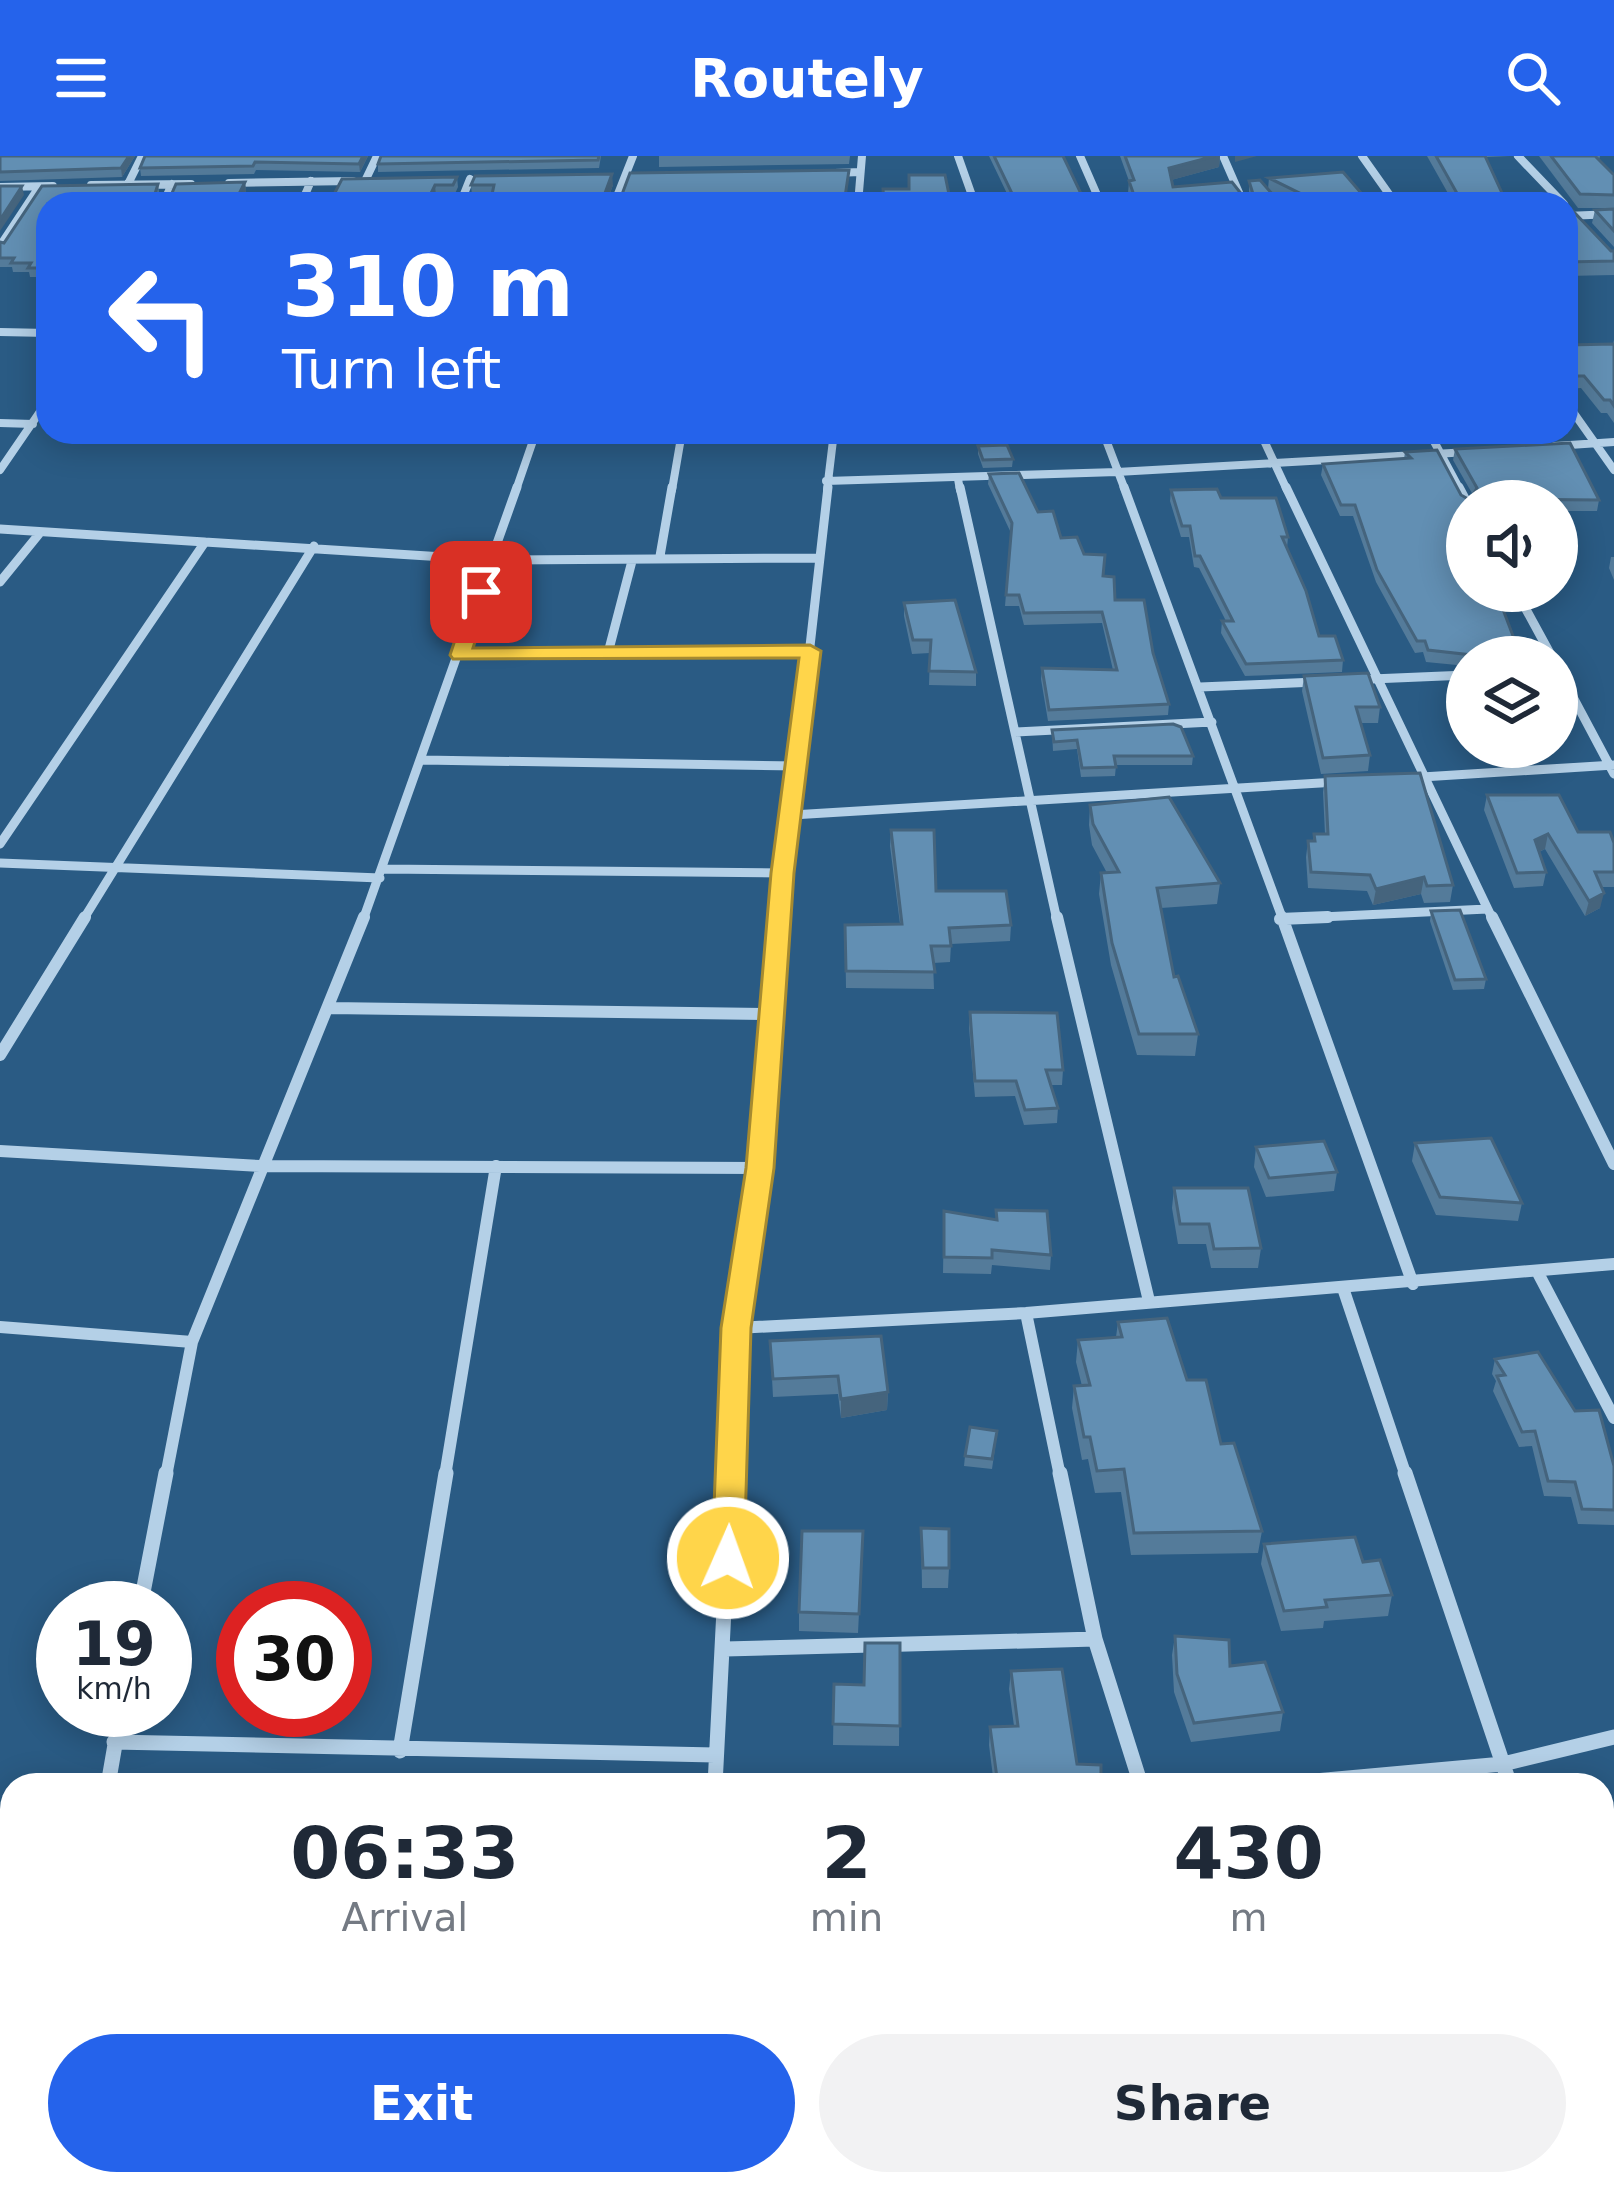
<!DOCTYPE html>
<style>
:root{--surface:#fff;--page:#f2f2f3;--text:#1f2937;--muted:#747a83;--accent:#2563eb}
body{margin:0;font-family:"DejaVu Sans",sans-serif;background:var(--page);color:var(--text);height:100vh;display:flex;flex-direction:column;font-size:45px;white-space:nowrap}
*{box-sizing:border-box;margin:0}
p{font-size:39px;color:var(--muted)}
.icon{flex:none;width:66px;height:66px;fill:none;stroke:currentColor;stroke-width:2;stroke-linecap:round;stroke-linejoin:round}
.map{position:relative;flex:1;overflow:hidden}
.details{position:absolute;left:0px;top:1617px;width:1614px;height:423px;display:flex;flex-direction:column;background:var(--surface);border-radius:36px 36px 0 0;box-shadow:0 6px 30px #0003}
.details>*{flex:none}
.banner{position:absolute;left:36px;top:36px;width:1542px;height:252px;border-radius:36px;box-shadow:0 6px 30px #0003;background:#2563eb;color:#fff;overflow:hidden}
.buttons{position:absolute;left:1446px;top:324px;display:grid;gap:24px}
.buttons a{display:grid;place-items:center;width:132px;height:132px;border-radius:50%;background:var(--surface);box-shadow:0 6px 30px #0003;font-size:60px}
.speed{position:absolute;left:36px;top:1425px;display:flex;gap:24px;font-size:60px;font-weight:700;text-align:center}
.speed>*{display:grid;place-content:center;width:156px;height:156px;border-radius:50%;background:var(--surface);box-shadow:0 6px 30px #0003;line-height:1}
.speed small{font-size:30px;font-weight:400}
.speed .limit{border:18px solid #d22;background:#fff;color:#111}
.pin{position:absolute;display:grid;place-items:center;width:102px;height:102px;color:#fff;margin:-51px;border-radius:24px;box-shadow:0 6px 18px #0006}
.me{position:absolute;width:132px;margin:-66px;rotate:2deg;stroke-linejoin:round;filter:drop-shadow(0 0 9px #0008)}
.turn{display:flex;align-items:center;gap:42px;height:252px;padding:0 48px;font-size:54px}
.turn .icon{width:156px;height:156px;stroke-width:2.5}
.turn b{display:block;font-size:84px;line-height:102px}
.eta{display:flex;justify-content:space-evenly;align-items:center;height:204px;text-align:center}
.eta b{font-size:72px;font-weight:800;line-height:84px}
.cta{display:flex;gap:24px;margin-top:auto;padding:24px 48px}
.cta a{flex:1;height:138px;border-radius:72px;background:var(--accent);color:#fff;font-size:48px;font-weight:800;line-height:138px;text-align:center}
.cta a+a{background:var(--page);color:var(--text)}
header{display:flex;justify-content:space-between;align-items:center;height:156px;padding:0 48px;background:var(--accent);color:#fff;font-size:54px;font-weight:800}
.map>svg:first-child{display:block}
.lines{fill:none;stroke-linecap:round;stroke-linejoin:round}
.minor-far3{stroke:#b4d0e7;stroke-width:8}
.minor-far2{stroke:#b4d0e7;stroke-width:9}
.minor-far1{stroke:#b4d0e7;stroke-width:12}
.minor{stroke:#b4d0e7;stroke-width:15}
.tertiary{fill:#b4d0e7;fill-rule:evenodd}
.wall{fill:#547b9a}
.shaded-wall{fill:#45647d}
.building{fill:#628fb3;stroke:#45647d;stroke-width:3}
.route{fill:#ffd54a;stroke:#a68a30;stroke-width:3}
</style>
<header><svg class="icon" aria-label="menu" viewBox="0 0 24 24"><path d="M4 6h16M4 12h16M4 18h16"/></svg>Routely<svg class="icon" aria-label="search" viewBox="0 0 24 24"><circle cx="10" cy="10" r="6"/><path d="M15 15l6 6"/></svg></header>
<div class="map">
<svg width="1614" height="2038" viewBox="0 0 1614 2038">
<rect width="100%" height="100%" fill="#2a5b84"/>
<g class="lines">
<!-- minor-far3 -->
<path class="minor-far3" d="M958,0L975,48
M1080,0L1101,48
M1223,0L1244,48
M1362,0L1396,48
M1518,0L1564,48
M835,17L860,16
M365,25L377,0
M229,27L353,25
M128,28L142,0
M91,29L191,28
M0,31L53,30
M163,48L172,28
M301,48L311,25
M460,48L470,23
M614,48L633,0
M858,48L862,0
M1566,60L1614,58
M0,90L39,31
M0,176L48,177
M1566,246L1614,314
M0,267L33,268
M1103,276L1125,334
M1260,276L1287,334
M1429,276L1460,334
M1555,290L1614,286
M0,314L48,244
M958,323L960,334
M826,325L1117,316L1469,296
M516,334L536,276
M672,334L682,276
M827,334L834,276"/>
<!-- minor-far2 -->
<path class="minor-far2" d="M960,331L1057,764
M1124,331L1283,764
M1286,331L1493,764
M1459,331L1467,346
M0,373L491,404L819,402
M660,400L672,331
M0,426L39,378
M1516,435L1552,501
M608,497L632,405
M461,499L810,495
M1557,511L1614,618
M1372,523L1467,519
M1200,531L1316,526
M1015,576L1212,566
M423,604L797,610
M1406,622L1614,609
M792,659L1337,626
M0,688L205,386
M0,707L380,722
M383,713L782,717
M1280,763L1487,753
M83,764L314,390
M363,764L517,331
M779,764L828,331"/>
<!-- minor-far1 -->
<path class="minor-far1" d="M1057,761L1149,1145
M1282,761L1413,1128
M1492,761L1614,1008
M1280,763L1328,761
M330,852L771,858
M0,899L85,761
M0,995L260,1010L760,1012
M1538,1117L1614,1262
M1343,1132L1406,1320
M1026,1157L1060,1320
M0,1171L192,1186
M736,1172L1026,1157L1614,1108
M166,1320L192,1186L364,761
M445,1320L496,1010
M731,1320L736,1172L760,1012L779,761"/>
<!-- minor -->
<path class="minor" d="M1060,1317L1095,1483L1141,1629
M1405,1317L1510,1629
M140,1452L166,1317
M725,1493L1095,1483
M114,1586L715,1599
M400,1595L446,1317
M108,1629L121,1554
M715,1629L731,1317
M1270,1629L1503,1608L1614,1581
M1602,1914L1614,1951
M389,2028V2038
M771,2028L773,2038
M1266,2028L1269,2038
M42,2038L44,2028"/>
<!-- tertiary -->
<path class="tertiary" d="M0,1839L12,1840V1866L0,1865Z
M1602,1992L1614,1993V2021L1602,2020Z"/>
</g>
<!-- wall -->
<path class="wall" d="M0,0H135L122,21L0,25Z
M145,0H368L360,16L256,14L254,18L141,20L140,12Z
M381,0H601L599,12L378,16V8Z
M659,0H850L849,8L659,11Z
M989,0H1063L1086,48H1012Z
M1120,0H1220L1219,11L1171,24L1173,31L1246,44L1249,41V25L1268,33L1269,22L1368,45L1398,48H1294L1271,37L1281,48H1132L1128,37L1129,25Z
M1427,0H1510L1486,1L1507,48H1454Z
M1539,0H1600L1599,4L1614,19V52H1578Z
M849,14L845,48H490L492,40H472L471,29H613L609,40L614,45Z
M457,21L458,31L454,40H436L342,23Z
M245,26L246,35L239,48H48V121H30L29,116H13L12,111H0V86L4,87L42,30L158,28L159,36L157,44L161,48L169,44L176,28Z
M1614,53V91L1592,67L1595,54Z
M1566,55L1611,95H1614V119L1566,120Z
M1614,184V267L1607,257H1601L1581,232L1566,233V189L1613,188Z
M991,276H1021V279L994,280Z
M978,290L1013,303L1012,311L983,312L978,298Z
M1455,293L1599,344L1597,355H1557V345H1467V435L1521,501H1467V510L1426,506L1423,496L1415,497L1376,426L1353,360H1340L1321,319L1323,308L1404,303L1405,296L1461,339L1470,344L1473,339L1453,304Z
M989,318L1038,356L1061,382L1084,398L1103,420L1115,444L1153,497L1169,548L1168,559L1048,565L1041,523L1042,512L1113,514L1102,467L1024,469L1019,450H1005L1011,377L988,328Z
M1171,334L1221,342L1288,381L1287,392L1319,480L1343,504L1342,516L1245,520L1221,477L1222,465H1226L1199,412L1194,411L1189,381H1181L1170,345Z
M1611,401H1614V424L1609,412Z
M904,447L976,516V530L929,529L930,497L912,498L904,460Z
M1304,520L1380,551L1378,567H1360L1370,599L1368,615L1321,618L1302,535Z
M1052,574L1193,600L1192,609H1116L1115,620L1081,621L1077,593L1053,595Z
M1325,620L1453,729L1450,746L1424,747L1421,738L1373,749L1367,735L1308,732L1306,701L1308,685H1313L1314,678H1325L1323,636Z
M1487,639L1578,676L1614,687V731H1601L1600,752L1585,760L1545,693L1539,696L1546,716L1543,730L1514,732L1484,654Z
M1090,649L1220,727L1217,748L1161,752L1174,821L1198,878L1195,900L1137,899L1111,809L1099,738L1101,717H1107L1092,689L1089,669Z
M891,674L936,735L1011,769L1010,785L951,788L950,806L933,807L934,833L846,832L845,769L900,768L890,690Z
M1431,755L1486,823L1484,833L1453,834L1430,765Z
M970,856L1063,914L1062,929H1051L1058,952L1057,967L1024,969L1015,940L975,941L969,872Z
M1415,987L1522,1047L1518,1065L1436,1059L1412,1005Z
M1256,991L1337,1016L1334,1035L1266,1041L1254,1011Z
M1174,1032L1261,1092L1258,1112H1211L1206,1088H1178L1172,1052Z
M996,1054L1051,1099L1050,1114L992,1109L991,1118L943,1117L944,1055L996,1064Z
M1118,1166L1187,1224L1221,1288L1262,1375L1258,1397L1131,1399L1121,1336L1095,1337L1088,1303L1082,1304L1072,1252L1074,1230H1082L1076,1206L1078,1184L1116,1181Z
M770,1185L888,1236L887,1254L841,1262L838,1238L773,1241Z
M1495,1203L1575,1255L1614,1310V1369L1578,1368L1571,1341L1544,1340L1532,1290L1519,1291L1493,1235L1496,1225L1492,1218Z
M996,1285L992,1313L964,1310L965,1300Z
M921,1372L949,1412L948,1432H922Z
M863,1375L858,1477L799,1475V1456Z
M1264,1388L1363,1406L1392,1439L1388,1460L1324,1465L1323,1472L1281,1475L1261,1408Z
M1175,1480L1230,1510L1283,1556L1280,1575L1191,1586L1174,1536L1172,1499Z
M900,1487L899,1590L833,1589L834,1528L864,1529Z
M1011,1515L1077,1608L1101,1629H994L989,1589L990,1571L1014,1570L1009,1533Z
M875,2028H1156L1154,2038H1070V2034L945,2033Z"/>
<!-- shaded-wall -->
<path class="shaded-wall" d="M129,0H135L122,21L121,12Z
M363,0H368L360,16L359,8Z
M1215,0H1220L1219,11L1168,25L1169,12Z
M1235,0H1257L1235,6Z
M612,18L613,29L606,48L605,37Z
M245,26L246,35L239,48H234Z
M435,29L436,40L432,48H426Z
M22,30L24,39L0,75V64Z
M1548,678L1545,693L1532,699L1535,684Z
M1424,721L1421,738L1373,749L1376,733Z
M1604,737L1600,752L1585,760L1589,745Z
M888,1236L887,1254L841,1262V1243Z"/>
<!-- building -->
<path class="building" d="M0,0H129L121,12L0,16Z
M145,0H363L359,8L255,6L253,10L140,12Z
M381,0H599L598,4L378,8Z
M994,0H1063L1086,48H1017Z
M1125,0H1215L1169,12L1173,31L1232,26L1246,44L1253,38L1249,25L1260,24L1281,48H1137L1129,25L1134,24Z
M1436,0H1485L1507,48H1463Z
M1551,0H1595L1614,19V39L1580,38Z
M849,14L845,41L830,40L829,48H490L494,29H471L475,20L612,18L605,37L614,45L621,41L630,17Z
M1343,16L1368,45L1396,44L1398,48H1322L1269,22Z
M909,19H945L951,48H884L883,33H909Z
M457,21L453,29H435L426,48H329L342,23Z
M245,26L234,48H48V112H28L31,107H11L14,102H0V86L4,87L42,30L158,28L154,41L161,48L169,44L176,28Z
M0,30H22L0,64Z
M1614,53V75L1595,54Z
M1566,55H1573L1611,95H1614V105L1566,106Z
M1614,188V250L1610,244H1604L1584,220H1566V189Z
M1570,287L1599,344L1479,343V345H1467V435H1496L1521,501H1474L1472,499L1428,494L1425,485H1417L1377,414L1355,349H1341L1323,308L1411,302L1405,296L1437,294L1461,339L1470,344L1477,332L1455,293Z
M1007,289L1013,303L983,304L978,290Z
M1019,317L1038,356L1053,355L1061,382L1077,381L1084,398L1105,399L1103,420L1114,421L1115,444H1144L1153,497L1169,548L1049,554L1042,512L1117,514L1102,456L1024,457L1019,439H1006L1012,367L989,318Z
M1217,333L1221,342H1276L1288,381H1282L1306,435L1319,480H1335L1343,504L1246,508L1222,465H1233L1200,400H1195L1190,370H1182L1171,334Z
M955,444L976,516L929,515L931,484H913L904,447Z
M1368,517L1380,551H1356L1370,599L1323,602L1304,520Z
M1173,568L1181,571L1193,600H1114L1116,611L1082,612L1077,584L1054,586L1052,574Z
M1420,617L1453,729L1427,730L1424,721L1376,733L1370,719L1311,716L1308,685H1315L1314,678H1328L1325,620Z
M1487,639H1559L1578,676H1610L1614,687V716H1595L1604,737L1589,745L1548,678L1535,684L1546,716L1517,717Z
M1169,641L1220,727L1157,732L1174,821L1178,820L1198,878H1139L1112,787L1101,717L1119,716L1093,668L1090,649Z
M891,674H934L936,735H1006L1011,769L949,772L951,790H931L935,816L846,815L845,769L902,768Z
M1460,754L1486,823L1455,824L1431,755Z
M970,856L1057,857L1063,914H1046L1058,952L1025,954L1016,925H975Z
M1491,982L1522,1047L1440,1041L1415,987Z
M1324,985L1337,1016L1269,1022L1256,991Z
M1174,1032H1248L1261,1092L1214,1093L1209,1068H1180Z
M996,1054L1047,1055L1051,1099L992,1094V1102L944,1101V1055L997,1064Z
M1167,1162L1187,1224H1206L1221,1288L1234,1287L1262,1375L1134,1377L1124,1313L1097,1315L1090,1281H1084L1074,1230L1090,1229L1078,1184L1122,1181L1118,1166Z
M881,1180L888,1236L841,1243L838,1220L773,1223L770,1185Z
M1538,1196L1575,1255L1599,1254L1614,1310V1354L1582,1353L1575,1326L1548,1325L1535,1275L1522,1276L1497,1220L1505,1219L1495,1203Z
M970,1271L997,1275L992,1303L965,1300Z
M921,1372L949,1373V1412H923Z
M802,1375H863L859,1458L799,1456Z
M1355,1381L1363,1406L1380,1404L1392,1439L1325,1444L1327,1451L1284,1455L1264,1388Z
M1175,1480L1229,1484L1230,1510L1265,1506L1283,1556L1194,1567L1177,1518Z
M865,1487H900V1570L833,1568L834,1528L864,1529Z
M1062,1513L1077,1608L1101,1609V1629H998L990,1571L1018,1570L1011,1515Z
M875,2028H945L946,2038H875Z
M1239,2028H1252L1256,2038H1213L1212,2034Z
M1384,2028H1467L1469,2038H1384Z"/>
<!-- route -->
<path class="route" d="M481,430L491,436L473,492L810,489L821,495L794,717L774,1012L751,1172L744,1402L739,1410H716L712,1402L721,1172L746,1012L771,717L799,502L453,503L450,499L471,436Z"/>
</svg>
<div class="buttons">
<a><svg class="icon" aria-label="sound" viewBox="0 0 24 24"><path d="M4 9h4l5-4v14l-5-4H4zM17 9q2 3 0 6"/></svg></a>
<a><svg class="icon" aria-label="layers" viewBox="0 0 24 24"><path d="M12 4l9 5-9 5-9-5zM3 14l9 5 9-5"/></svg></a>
</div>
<div class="speed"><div>19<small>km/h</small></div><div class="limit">30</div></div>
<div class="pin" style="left:481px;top:436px;background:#d93025"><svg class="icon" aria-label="arrive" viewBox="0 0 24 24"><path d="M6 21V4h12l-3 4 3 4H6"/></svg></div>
<svg class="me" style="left:728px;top:1402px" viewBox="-20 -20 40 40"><circle r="17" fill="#ffd54a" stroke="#fff" stroke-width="3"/><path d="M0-11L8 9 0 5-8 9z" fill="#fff"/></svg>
<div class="banner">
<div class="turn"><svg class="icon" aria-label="left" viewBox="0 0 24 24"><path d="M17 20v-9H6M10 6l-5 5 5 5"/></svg><div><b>310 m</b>Turn left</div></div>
</div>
<section class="details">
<div class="eta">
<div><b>06:33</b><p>Arrival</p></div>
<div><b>2</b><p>min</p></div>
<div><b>430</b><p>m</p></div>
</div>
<div class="cta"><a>Exit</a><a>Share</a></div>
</section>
</div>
